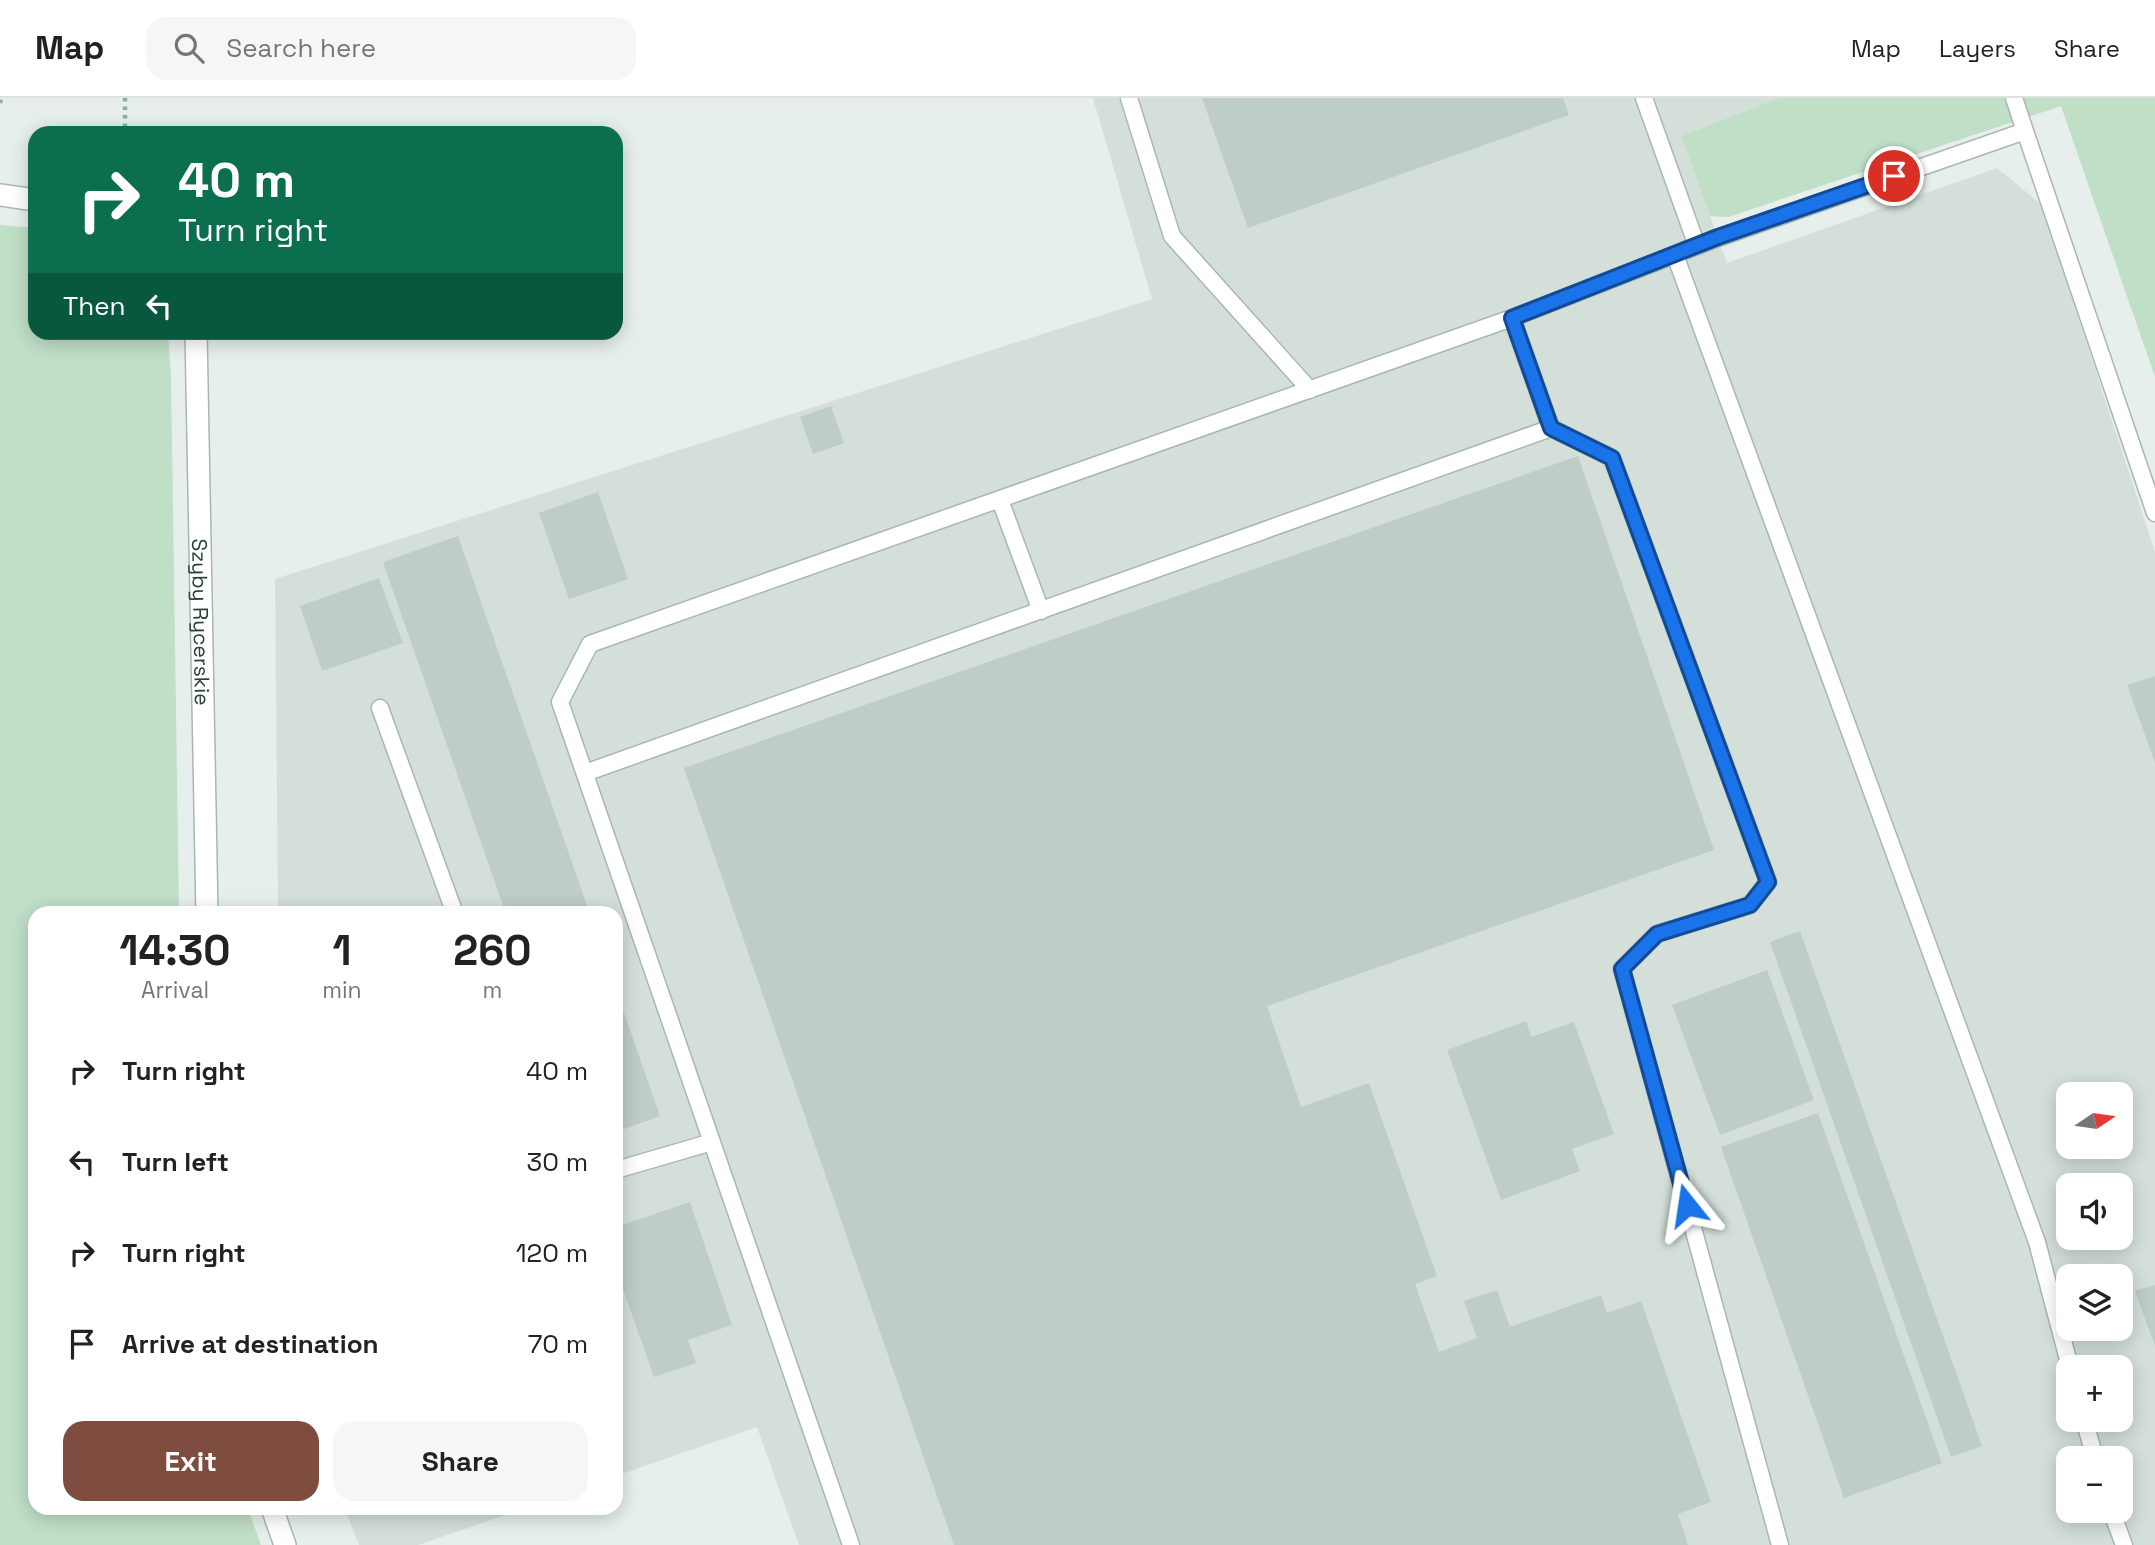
<!DOCTYPE html>
<meta charset="utf-8">
<style>
:root{--surface:#fff;--page:#f6f6f6;--text:#222;--muted:#767676;--line:#e0e0e0;--accent:#7e4d40}
body{margin:0;font-family:"Space Grotesk",sans-serif;background:var(--page);color:var(--text);height:100vh;display:flex;flex-direction:column;font-size:26px;white-space:nowrap}
*{box-sizing:border-box;margin:0}
p{font-size:23px;color:var(--muted)}
.icon{flex:none;width:38px;height:38px;fill:none;stroke:currentColor;stroke-width:2;stroke-linecap:round;stroke-linejoin:round}
.map{position:relative;flex:1;overflow:hidden}
.side{position:absolute;left:28px;top:808px;width:595px;height:609px;display:flex;flex-direction:column;background:var(--surface);border-radius:21px;box-shadow:0 4px 18px #0003}
.side>*{flex:none}
.banner{position:absolute;left:28px;top:28px;width:595px;height:214px;border-radius:21px;box-shadow:0 4px 18px #0003;background:#0b6e4f;color:#fff;overflow:hidden}
.needle{width:46px;rotate:77deg}
.fabs{position:absolute;left:2056px;top:984px;display:grid;gap:14px}
.fabs a{display:grid;place-items:center;width:77px;height:77px;border-radius:14px;background:var(--surface);box-shadow:0 4px 18px #0003;font-size:35px}
.pin{position:absolute;display:grid;place-items:center;width:60px;height:60px;color:#fff;margin:-30px;border:4px solid #fff;border-radius:50%;box-shadow:0 2px 7px #0007}
.me{position:absolute;width:77px;margin:-38px;rotate:345deg;stroke-linejoin:round;filter:drop-shadow(0 0 5px #0008)}
.turn{display:flex;align-items:center;gap:24px;height:147px;padding:0 35px;font-size:32px}
.turn .icon{width:91px;height:91px;stroke-width:2.5}
.turn b{display:block;font-size:49px;line-height:60px}
.then{display:flex;align-items:center;height:66px;padding:0 35px;background:#0003;gap:14px;font-size:26px}
.eta{display:flex;justify-content:space-evenly;align-items:center;height:119px;text-align:center}
.eta b{font-size:42px;font-weight:800;line-height:49px}
.action{display:flex;gap:14px;margin-top:auto;padding:14px 35px}
.action a{flex:1;height:80px;border-radius:21px;background:var(--accent);color:#fff;font-size:28px;font-weight:800;line-height:80px;text-align:center}
.action a+a{background:var(--page);color:var(--text)}
ul{padding:0;list-style:none}
li{display:flex;align-items:center;gap:21px;height:91px;padding:0 35px}
li div{flex:1}
li b{display:block;font-size:26px}
li em{font-style:normal}
header{display:flex;align-items:center;gap:42px;box-sizing:border-box;height:98px;padding:0 35px;background:var(--surface);border-bottom:2px solid var(--line)}
header strong{font-size:33px}
nav{display:flex;gap:38px;margin-inline-start:auto;font-size:24px}
.search{width:490px;height:63px;background:var(--page);display:flex;align-items:center;gap:18px;box-sizing:border-box;padding:0 24px;border-radius:21px;color:var(--muted);font-size:26px}
.map>svg:first-child{display:block}
.built{fill:#d4dfda;fill-rule:evenodd}
.green{fill:#c0dfc7}
.building{fill:#becdc6}
.lines{fill:none;stroke-linecap:round;stroke-linejoin:round}
.lane-casing{stroke:#a8b7b2;stroke-width:19}
.street-casing{stroke:#a8b7b2;stroke-width:24}
.path{stroke:#87b2a3;stroke-width:4.5;stroke-dasharray:3.5 5;stroke-linecap:butt}
.lane{stroke:#fff;stroke-width:16}
.street{stroke:#fff;stroke-width:21}
.route-casing{stroke:#114b97;stroke-width:18}
.route{stroke:#1a73e8;stroke-width:12}
.labels{text-anchor:middle;dominant-baseline:central;stroke-width:7;stroke-linejoin:round;paint-order:stroke}
.street-label{font-size:21px;fill:#254139;stroke:#f7fbf9}
</style>
<header>
<strong>Map</strong>
<div class="search"><svg class="icon" aria-label="search" viewBox="0 0 24 24"><circle cx="10" cy="10" r="6"/><path d="M15 15l6 6"/></svg>Search here</div>
<nav><a>Map</a><a>Layers</a><a>Share</a></nav>
</header>
<div class="map">
<svg width="2155" height="1447" viewBox="0 0 2155 1447">
<rect width="100%" height="100%" fill="#e6efeb"/>
<!-- built -->
<path class="built" d="M1093,0H1779L1681,38L1727,165L1997,70L2041,106L2155,454V1447H799L757,1329L616,1378V816L278,815L275,481L1152,201ZM2068,996H2121V1048H2068ZM2068,1087H2121V1139H2068ZM2068,1178H2121V1230H2068ZM2068,1269H2121V1321H2068ZM2068,1360H2121V1412H2068Z
M345,1411V1410L523,1411L418,1447H359Z"/>
<!-- green -->
<path class="green" d="M1779,0H2155V279L2061,8L1728,119L1710,118L1681,38Z
M0,127L35,130V234L168,235L171,278L179,815L35,816V1410L248,1411L261,1447H0Z"/>
<!-- building -->
<path class="building" d="M1202,0H1563L1569,17L1248,130Z
M831,308L844,345L813,356L800,319Z
M1578,358L1714,752L1267,908L1301,1009L1369,985L1437,1178L1415,1186L1439,1254L1477,1240L1464,1203L1497,1192L1510,1229L1601,1197L1607,1215L1641,1203L1711,1404L1678,1416L1688,1447H954L684,670Z
M598,394L628,481L569,501L539,415Z
M458,438L590,816H506L383,464Z
M379,480L403,545L322,573L300,508Z
M2155,578V665L2127,587Z
M1800,833L1982,1348L1951,1359L1770,844Z
M1767,872L1814,1002L1720,1037L1672,907Z
M616,892L660,1018L616,1034Z
M1526,923L1531,939L1574,924L1614,1036L1572,1051L1580,1073L1501,1102L1447,952Z
M1818,1015L1942,1365L1844,1400L1721,1049Z
M690,1104L732,1227L688,1242L696,1265L654,1279L616,1171V1129Z
M2155,1187V1248L2135,1193Z"/>
<g class="lines">
<!-- lane casing -->
<g class="lane-casing">
<path id="lane" d="M1129,0L1172,138L1310,292
M1644,0L1697,148
M2025,33L2155,415
M1675,157L2037,1144L2070,1269
M1512,220L1551,330
M1000,402L1041,513
M380,610L455,816
M585,675L1551,330L1612,360L1768,784L1750,807L1657,836L1622,871L1780,1447
M616,1072L712,1044
M2084,1321L2095,1360
M2111,1412L2124,1447
M851,1447L560,604L590,546L1512,220L1718,140L2025,33L2014,0"/>
</g>
<!-- street casing -->
<g class="street-casing">
<g id="street">
<path d="M0,97L35,102"/>
<path id="s1" d="M196,234L207,816"/>
<path d="M272,1410L285,1447"/>
</g>
</g>
<!-- path -->
<path class="path" d="M125,0V35
M0,5L1,0"/>
<!-- lane -->
<use href="#lane" class="lane"/>
<!-- street -->
<use href="#street" class="street"/>
</g>
<g class="lines">
<!-- route casing -->
<g class="route-casing">
<path id="route" d="M1687,1107L1622,871L1657,836L1750,807L1768,784L1612,360L1551,330L1512,220L1718,139L1894,78"/>
</g>
<!-- route -->
<use href="#route" class="route"/>
</g>
<g class="labels">
<!-- street labels -->
<g class="street-label">
<text stroke="none"><textPath href="#s1" startOffset="290">Szyby Rycerskie</textPath></text>
</g>
</g>
</svg>
<div class="fabs">
<a><svg class="needle" viewBox="-14 -14 28 28"><path d="M0-13l5 13h-10z" fill="#e53935"/><path d="M0 13l5-13h-10z" fill="#767676"/></svg></a>
<a><svg class="icon" aria-label="sound" viewBox="0 0 24 24"><path d="M4 9h4l5-4v14l-5-4H4zM17 9q2 3 0 6"/></svg></a>
<a><svg class="icon" aria-label="layers" viewBox="0 0 24 24"><path d="M12 4l9 5-9 5-9-5zM3 14l9 5 9-5"/></svg></a>
<a>+</a>
<a>−</a>
</div>
<div class="pin" style="left:1894px;top:78px;background:#d93025"><svg class="icon" aria-label="arrive" viewBox="0 0 24 24"><path d="M6 21V4h12l-3 4 3 4H6"/></svg></div>
<svg class="me" style="left:1687px;top:1107px" viewBox="-20 -20 40 40"><path d="M0-17L14 15 0 8-14 15z" fill="#1a73e8" stroke="#fff" stroke-width="4"/></svg>
<div class="banner">
<div class="turn"><svg class="icon" aria-label="right" viewBox="0 0 24 24"><path d="M7 20v-9h11M14 6l5 5-5 5"/></svg><div><b>40 m</b>Turn right</div></div>
<div class="then">Then<svg class="icon" aria-label="left" viewBox="0 0 24 24"><path d="M17 20v-9H6M10 6l-5 5 5 5"/></svg></div>
</div>
<section class="side">
<div class="eta">
<div><b>14:30</b><p>Arrival</p></div>
<div><b>1</b><p>min</p></div>
<div><b>260</b><p>m</p></div>
</div>
<ul>
<li><svg class="icon" aria-label="right" viewBox="0 0 24 24"><path d="M7 20v-9h11M14 6l5 5-5 5"/></svg><div><b>Turn right</b></div><em>40 m</em></li>
<li><svg class="icon" aria-label="left" viewBox="0 0 24 24"><path d="M17 20v-9H6M10 6l-5 5 5 5"/></svg><div><b>Turn left</b></div><em>30 m</em></li>
<li><svg class="icon" aria-label="right" viewBox="0 0 24 24"><path d="M7 20v-9h11M14 6l5 5-5 5"/></svg><div><b>Turn right</b></div><em>120 m</em></li>
<li><svg class="icon" aria-label="arrive" viewBox="0 0 24 24"><path d="M6 21V4h12l-3 4 3 4H6"/></svg><div><b>Arrive at destination</b></div><em>70 m</em></li>
</ul>
<div class="action"><a>Exit</a><a>Share</a></div>
</section>
</div>
